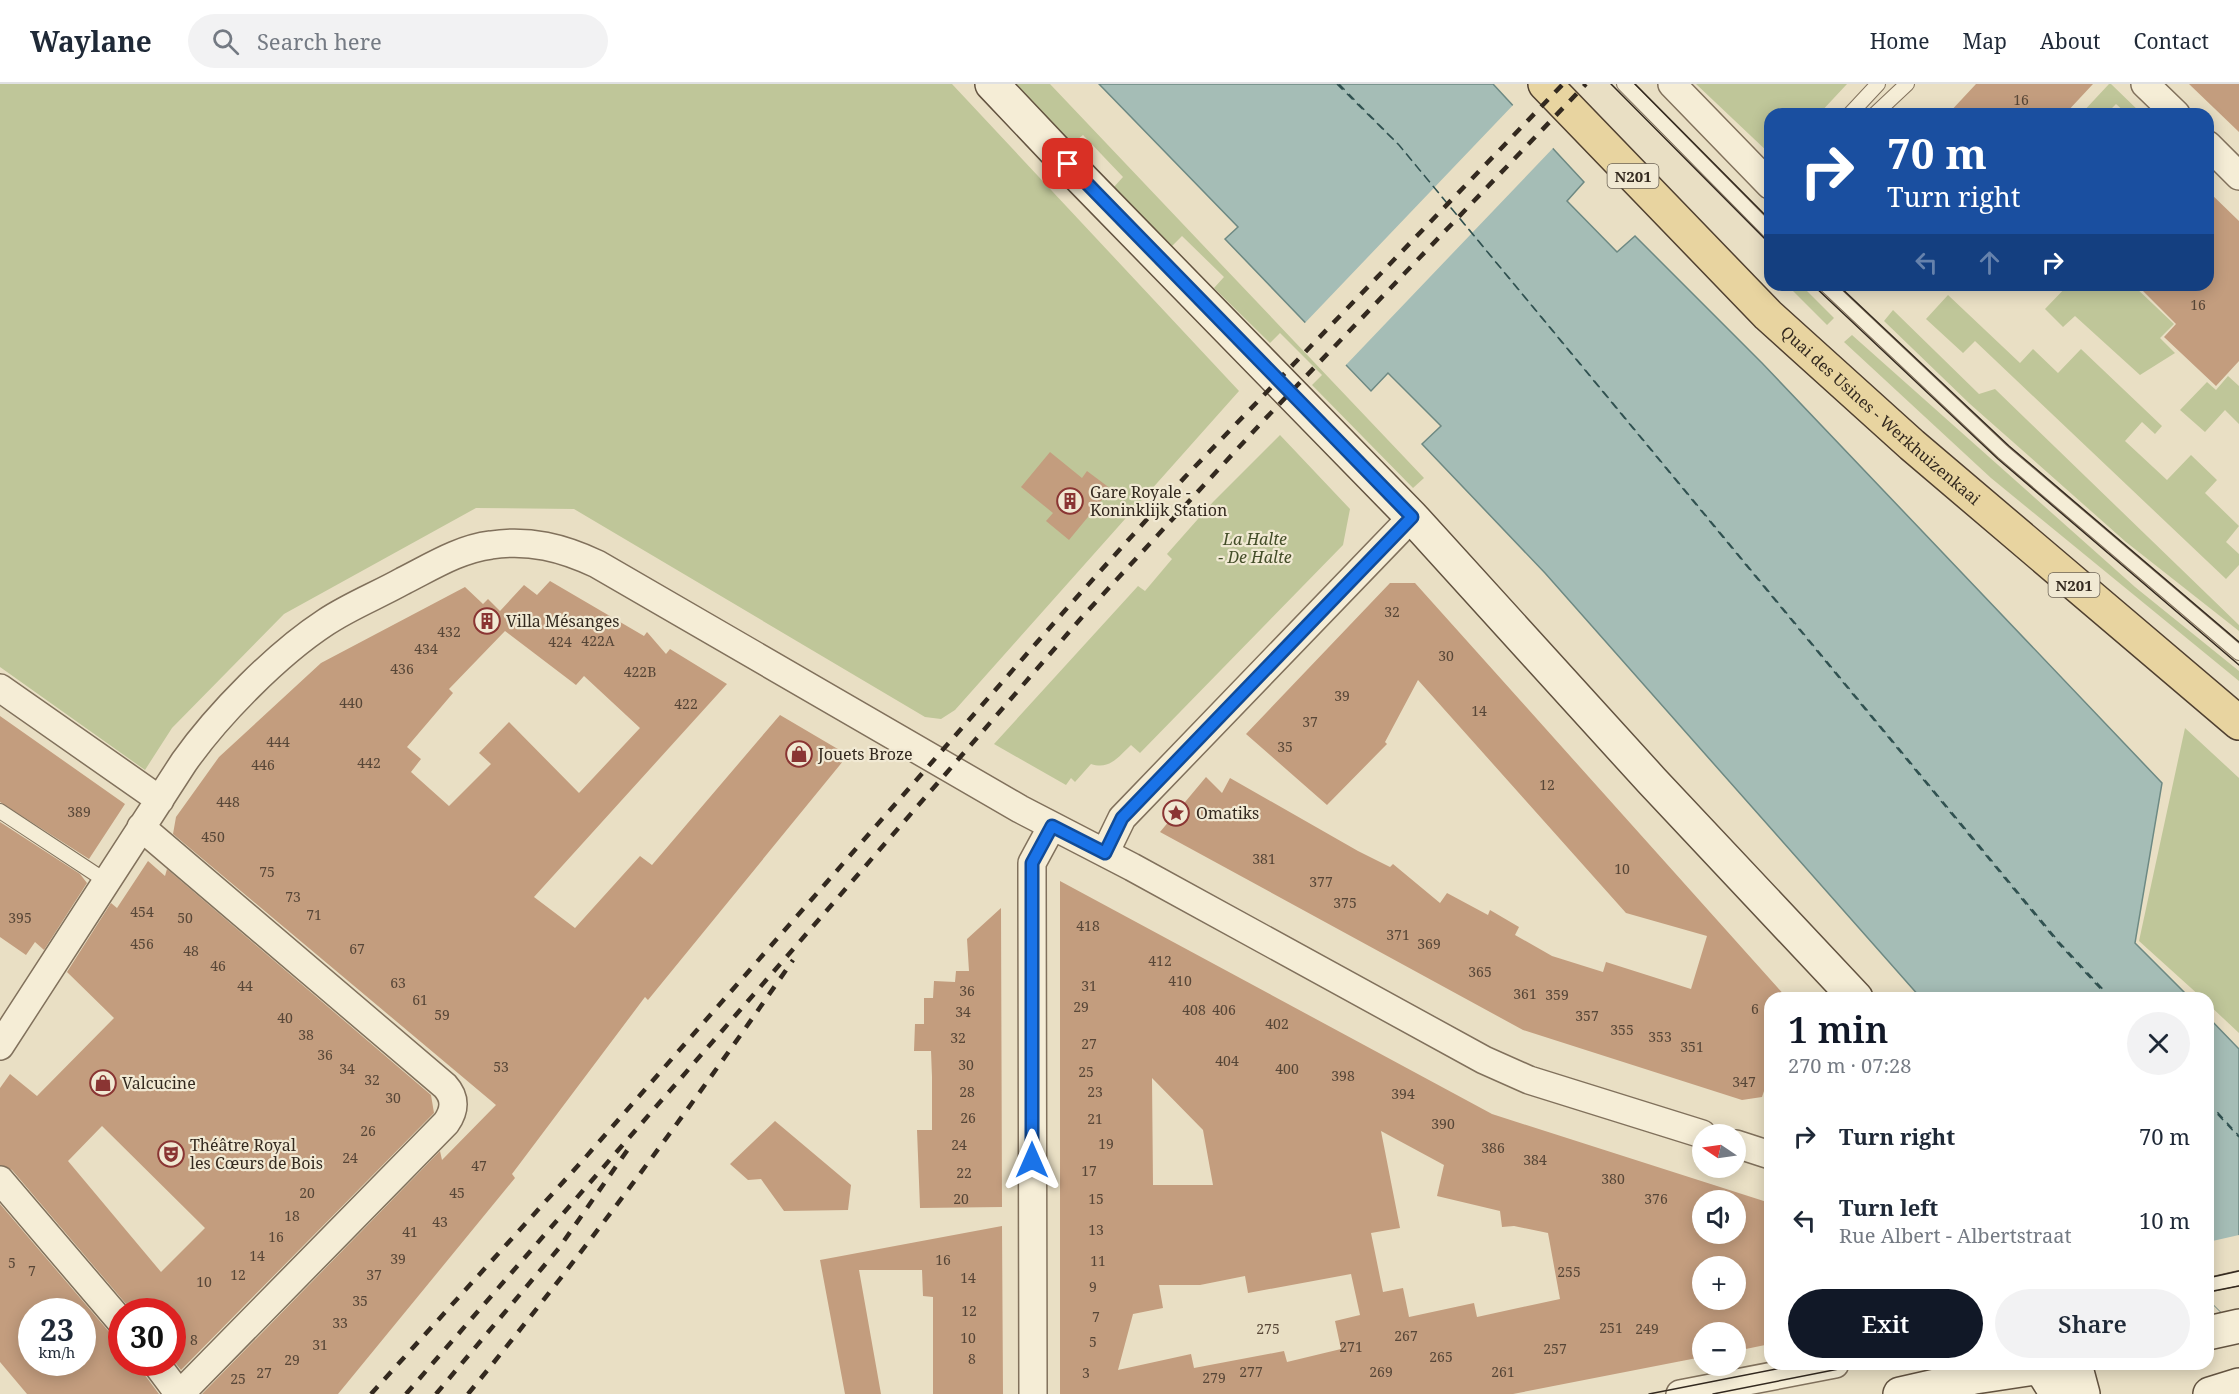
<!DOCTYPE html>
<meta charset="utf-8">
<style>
:root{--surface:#fff;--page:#f2f2f3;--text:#1f2937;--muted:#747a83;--line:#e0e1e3;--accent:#111827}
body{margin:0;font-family:"Noto Serif",serif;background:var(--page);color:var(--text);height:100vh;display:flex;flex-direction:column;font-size:22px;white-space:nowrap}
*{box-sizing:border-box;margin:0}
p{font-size:20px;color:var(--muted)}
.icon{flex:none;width:33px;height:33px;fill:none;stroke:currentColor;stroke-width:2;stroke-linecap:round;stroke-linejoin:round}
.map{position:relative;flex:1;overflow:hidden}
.sheet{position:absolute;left:1764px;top:908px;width:450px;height:378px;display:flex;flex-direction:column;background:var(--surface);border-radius:18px;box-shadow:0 3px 15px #0003}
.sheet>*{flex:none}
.hud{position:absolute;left:1764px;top:24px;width:450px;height:183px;border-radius:18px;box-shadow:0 3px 15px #0003;background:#1a4fa0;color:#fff;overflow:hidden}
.needle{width:39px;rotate:283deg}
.buttons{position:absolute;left:1692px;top:1040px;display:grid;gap:12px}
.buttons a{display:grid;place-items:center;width:54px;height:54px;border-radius:50%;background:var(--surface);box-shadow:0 3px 15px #0003;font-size:30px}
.speed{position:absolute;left:18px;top:1214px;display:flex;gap:12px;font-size:30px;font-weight:700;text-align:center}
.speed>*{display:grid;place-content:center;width:78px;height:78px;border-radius:50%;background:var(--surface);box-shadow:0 3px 15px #0003;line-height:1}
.speed small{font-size:15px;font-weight:400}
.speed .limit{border:9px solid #d22;background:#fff;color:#111}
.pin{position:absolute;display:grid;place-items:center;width:51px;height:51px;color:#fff;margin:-26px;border-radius:12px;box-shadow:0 3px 9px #0006}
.me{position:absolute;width:66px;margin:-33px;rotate:0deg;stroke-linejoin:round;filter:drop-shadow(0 0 4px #0008)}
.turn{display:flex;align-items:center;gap:21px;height:126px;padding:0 24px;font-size:27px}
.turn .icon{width:78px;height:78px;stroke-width:2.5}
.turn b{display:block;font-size:42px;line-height:51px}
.lanes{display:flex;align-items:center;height:57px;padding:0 24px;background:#0003;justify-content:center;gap:30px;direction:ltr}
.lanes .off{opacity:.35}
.round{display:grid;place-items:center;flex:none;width:63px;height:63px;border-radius:32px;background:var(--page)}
.summary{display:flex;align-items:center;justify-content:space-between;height:102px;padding:0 24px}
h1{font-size:36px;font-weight:600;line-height:45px;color:var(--accent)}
.cta{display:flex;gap:12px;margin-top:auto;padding:12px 24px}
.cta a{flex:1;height:69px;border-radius:36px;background:var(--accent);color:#fff;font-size:24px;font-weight:600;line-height:69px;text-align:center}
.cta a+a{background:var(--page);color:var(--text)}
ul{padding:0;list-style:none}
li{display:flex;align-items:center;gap:18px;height:84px;padding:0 24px}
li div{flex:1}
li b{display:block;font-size:22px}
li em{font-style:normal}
header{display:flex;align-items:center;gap:36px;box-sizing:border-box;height:84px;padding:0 30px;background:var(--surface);border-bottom:2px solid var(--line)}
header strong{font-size:28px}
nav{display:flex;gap:33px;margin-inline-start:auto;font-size:21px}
.search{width:420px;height:54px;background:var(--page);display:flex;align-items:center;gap:15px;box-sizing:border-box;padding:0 21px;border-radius:33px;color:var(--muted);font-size:22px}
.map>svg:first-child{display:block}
.green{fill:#bfc699}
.water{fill:#a5bdb6;stroke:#6d8983;stroke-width:1.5}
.pier{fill:#e9dfc4}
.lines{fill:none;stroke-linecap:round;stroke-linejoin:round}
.ferry{stroke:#305150;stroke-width:1.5;stroke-dasharray:8 6;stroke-linecap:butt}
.building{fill:#c39d7e;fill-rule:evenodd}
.lane-casing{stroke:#81715c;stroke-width:16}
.street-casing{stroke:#81715c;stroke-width:30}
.secondary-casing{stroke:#635340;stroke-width:36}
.primary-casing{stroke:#504030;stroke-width:36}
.lane{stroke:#f5edd6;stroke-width:14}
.street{stroke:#f5edd6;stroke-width:27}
.secondary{stroke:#f5edd6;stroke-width:33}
.primary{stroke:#e8d4a0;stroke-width:33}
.tram{stroke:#33291f;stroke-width:1.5}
.rail{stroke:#33291f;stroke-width:4.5;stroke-dasharray:10 10;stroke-linecap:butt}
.route-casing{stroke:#114b97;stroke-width:15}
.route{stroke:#1a73e8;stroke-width:10}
.labels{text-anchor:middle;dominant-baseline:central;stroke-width:4.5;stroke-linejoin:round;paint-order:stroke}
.number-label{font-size:14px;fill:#574637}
.shield{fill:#f1e9d3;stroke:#6c6355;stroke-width:1.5}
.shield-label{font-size:15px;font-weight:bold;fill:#33291f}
.street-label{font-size:16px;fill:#33291f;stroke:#f1e9d3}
.poi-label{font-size:16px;fill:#33291f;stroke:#f1e9d3;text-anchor:start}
.park-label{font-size:16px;font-style:italic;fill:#434d28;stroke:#f1e9d3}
</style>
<header>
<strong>Waylane</strong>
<div class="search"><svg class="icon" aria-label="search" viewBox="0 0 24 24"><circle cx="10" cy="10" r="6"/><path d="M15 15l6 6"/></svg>Search here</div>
<nav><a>Home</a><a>Map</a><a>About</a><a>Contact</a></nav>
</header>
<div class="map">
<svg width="2239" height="1310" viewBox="0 0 2239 1310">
<rect width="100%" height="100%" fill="#e9dfc4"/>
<!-- green -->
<path class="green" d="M0,0H952L1239,307L955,626L941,635L925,633L574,425L476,424L284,530L172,644L145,686L0,583Z
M1016,0H1050L1424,394L1413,404L1312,301L1322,291L1280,249L1270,259L1214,204L1224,193L1182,152L1172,162L1113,104L1123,93L1083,51L1072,60Z
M1696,0H1847L1819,30H1770V70Z
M2109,0H2111L2142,30H2127L2116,20L2106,30H2081Z
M1787,201H1801L1834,234L1827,241Z
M2068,201H2133L2174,240L2160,254L2175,269L2140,291L2075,232L2063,243L2045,225Z
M1948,211L2020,279L2033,265L2058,289L2081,265L2162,342L2155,350L2142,338L2125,357L2167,396L2191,371L2217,396L2205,409L2239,442L2226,458L2239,470V481L2226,495L1975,257L1963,269L1926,235Z
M1893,226L1979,310L1995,305L2239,541V547L2126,458L1970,320L1884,237Z
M1852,251L2135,503L2239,587V597L1991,394L1844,258Z
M2228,292L2239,302V340L2225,326L2205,348L2180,326L2207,298L2216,306Z
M1280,351L1350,425L1343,461L1140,669L1131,661C1118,673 1110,686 1091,680L1075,698L1071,694L1066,701L994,660L1138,502L1145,507L1172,475L1167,470L1213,418Z
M2185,644L2239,694V949L2208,920V914L2201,913L2139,857Z"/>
<!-- water -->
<path class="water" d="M1099,0H1493L1584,98L1567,117L1617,168L1635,152L1762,279L2162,699L2135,859L2189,913H1920L1545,489L1422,360L1441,342L1388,289L1371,307L1225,155L1238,143Z
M2208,933L2239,965V1246L2208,1215Z"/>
<!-- pier -->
<path class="pier" d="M1515,19L1556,61L1344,283L1303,241Z
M2239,1151V1246L2208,1215V1158Z"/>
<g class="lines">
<!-- ferry -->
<path class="ferry" d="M1337,0L1399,61L2059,860L2109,914
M1339,0L1399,61L2060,859L2111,914
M2208,1018L2239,1052
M2208,1020L2239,1053"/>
</g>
<!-- building -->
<path class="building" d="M1976,0H2093L2065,30H1948Z
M2189,0H2239V48Z
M2208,107L2239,137V277L2216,302L2164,253L2176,240L2137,201H2208Z
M1050,368L1082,394L1087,387L1111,405L1069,456L1046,437L1053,429L1021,403Z
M550,497L644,552L647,548L666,570L670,565L727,600L534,813L575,844L640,772L652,781L780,631L848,671L648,916L645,913L512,1090L515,1094L338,1310H202L440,1067L442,1076L496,1021L173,750L176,733L219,673L321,579L465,503L483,520L488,515L500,527L524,501L537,511ZM505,547L576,601L584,592L640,644L579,709L509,638L479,669L491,680L449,722L411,688L421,675L407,663L453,609L449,605Z
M1390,499H1415L1787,914H1770V989L1762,1013L1742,1016L1523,946L1160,748L1206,693L1222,709L1230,694L1358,767L1390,783L1393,780L1440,819L1447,809L1488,831L1490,826L1519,843L1515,851L1552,872L1603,888L1606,878L1691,905L1707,852L1626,829L1418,596L1385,658L1387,660L1327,721L1246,650Z
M0,632L125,720L89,775L0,718Z
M0,738L80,790L87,799L44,866L35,858L26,871L0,853Z
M148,777L165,792L167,785L431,1011L434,1029L181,1286L172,1275V1227H132L12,1086L0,1081V1004L10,990L37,1012L114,934L67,888L111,819L117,824ZM102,1042L205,1144L161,1188L68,1077Z
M1060,797L1492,1030L1770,1119V1260L1736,1267V1248H1702V1273L1513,1310H1060ZM1152,994L1203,1046L1213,1101H1153ZM1381,1047L1444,1081L1437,1112L1500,1127L1502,1143L1514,1142L1548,1149L1560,1215L1477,1233L1474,1219L1409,1233L1403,1204L1383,1208L1371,1149L1400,1144ZM1702,1116H1736V1149H1702ZM1702,1182H1736V1215H1702ZM1351,1190L1360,1231L1335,1237L1341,1265L1287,1278L1284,1267L1194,1284L1191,1270L1118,1286L1133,1230L1163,1224L1159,1201H1200L1245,1192L1248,1209Z
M1001,824L1002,1123L920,1124L917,1046H932V993L931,967H914L915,940H924V914H933L934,897L955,898L956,887H969L967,855Z
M775,1037L851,1101L848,1126L784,1127L761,1095L748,1096L730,1080Z
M0,1120L110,1249L122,1254V1278H135L159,1310H27L0,1278ZM32,1227H82V1278H32Z
M1002,1142L1003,1310H933V1213L923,1212L922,1186H859L881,1310H845L820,1176Z"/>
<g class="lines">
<!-- lane casing -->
<g class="lane-casing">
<path id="lane" d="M1624,0L1770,148
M1850,30L1878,0
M1875,30L1907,0
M1826,201L2003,368L2239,569
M0,727L106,797
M2208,1201L2239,1194"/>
</g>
<!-- street casing -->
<g class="street-casing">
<path id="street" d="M1672,0L1770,101
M2145,0L2176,30
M2208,61L2239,92
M0,604L160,716
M141,743L445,1002C456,1014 455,1026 446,1039L180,1310
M1105,769L1122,734L1412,433
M0,962L184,678C218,630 277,570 326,538C350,522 378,511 403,497C431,483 459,465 491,461C529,455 563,464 597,480L1020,725L1132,783L1484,976L1529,996L1702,1050
M1736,1060L1770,1071
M0,1096L122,1239
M155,1278L179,1310
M1033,1310L1032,795V779L1052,742
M1680,1310L1835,1280"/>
</g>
<!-- secondary casing -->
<g class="secondary-casing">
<path id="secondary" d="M992,0L1083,96L1412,433L1652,697L1856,914
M2208,1249L2239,1242
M2038,1280L2057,1310
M2075,1280L2083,1310
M1900,1310L1975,1293L2060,1280
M2210,1310L2239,1301"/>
</g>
<!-- primary casing -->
<g class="primary-casing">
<g id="primary">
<path id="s1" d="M1545,0L1768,231L1912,361L2239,639"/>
</g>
</g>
<!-- lane -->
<use href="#lane" class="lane"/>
<!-- street -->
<use href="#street" class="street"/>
<!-- secondary -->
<use href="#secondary" class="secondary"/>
<!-- primary -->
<use href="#primary" class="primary"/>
<!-- tram -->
<path class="tram" d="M1611,0L1770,160
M1635,0L1770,136
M1813,201L1998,375L2239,581
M1838,201L2009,362L2239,558
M2208,1194L2239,1187
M2208,1208L2239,1202
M1649,1310L1802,1280
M1713,1310L1864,1280"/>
<!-- rail -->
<path class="rail" d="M371,1310L584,1075L1068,523L1185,393L1563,0
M406,1310L1083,532L1265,335L1586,0
M436,1310L559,1164L631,1061
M468,1310C583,1170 690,1025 793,876"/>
</g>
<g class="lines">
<!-- route casing -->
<g class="route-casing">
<path id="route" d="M1032,1076V779L1052,742L1105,769L1122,734L1412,433L1068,80"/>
</g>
<!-- route -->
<use href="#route" class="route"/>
</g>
<!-- icons -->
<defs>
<g id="building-ring" transform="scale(1.35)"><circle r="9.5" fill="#f1e9d3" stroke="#8a3533" stroke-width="1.5"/><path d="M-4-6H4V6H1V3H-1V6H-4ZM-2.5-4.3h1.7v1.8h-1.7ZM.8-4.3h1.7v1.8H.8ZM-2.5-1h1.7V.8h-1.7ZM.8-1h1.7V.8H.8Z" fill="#8a3533"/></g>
<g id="shop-ring" transform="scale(1.35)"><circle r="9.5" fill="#f1e9d3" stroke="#8a3533" stroke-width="1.5"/><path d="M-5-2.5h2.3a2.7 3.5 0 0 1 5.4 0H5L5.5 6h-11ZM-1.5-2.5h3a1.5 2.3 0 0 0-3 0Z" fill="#8a3533"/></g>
<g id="sight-ring" transform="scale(1.35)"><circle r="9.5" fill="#f1e9d3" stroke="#8a3533" stroke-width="1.5"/><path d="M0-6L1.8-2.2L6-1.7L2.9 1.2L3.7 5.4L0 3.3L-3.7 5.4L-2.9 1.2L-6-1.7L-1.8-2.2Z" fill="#8a3533"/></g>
<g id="theatre-ring" transform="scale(1.35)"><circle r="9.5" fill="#f1e9d3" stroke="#8a3533" stroke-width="1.5"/><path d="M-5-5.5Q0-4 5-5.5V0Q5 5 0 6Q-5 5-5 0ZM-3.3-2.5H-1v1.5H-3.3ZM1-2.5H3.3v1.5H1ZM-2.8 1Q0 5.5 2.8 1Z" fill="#8a3533"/></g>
</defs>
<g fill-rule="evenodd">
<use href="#building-ring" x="1070" y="417"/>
<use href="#building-ring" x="487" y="537"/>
<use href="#shop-ring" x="799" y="670"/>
<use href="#sight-ring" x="1176" y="729"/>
<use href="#shop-ring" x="103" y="999"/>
<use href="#theatre-ring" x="171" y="1070"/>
</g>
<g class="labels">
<!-- number labels -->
<g class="number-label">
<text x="2021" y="15">16</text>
<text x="2198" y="220">16</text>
<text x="1392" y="527">32</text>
<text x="449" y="547">432</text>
<text x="598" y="556">422A</text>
<text x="560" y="557">424</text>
<text x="426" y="564">434</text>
<text x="1446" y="571">30</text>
<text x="402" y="584">436</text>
<text x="640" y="587">422B</text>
<text x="1342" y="611">39</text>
<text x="351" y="618">440</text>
<text x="686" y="619">422</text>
<text x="1479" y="626">14</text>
<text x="1310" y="637">37</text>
<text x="278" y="657">444</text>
<text x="1285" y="662">35</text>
<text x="369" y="678">442</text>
<text x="263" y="680">446</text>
<text x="1547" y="700">12</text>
<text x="228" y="717">448</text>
<text x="79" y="727">389</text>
<text x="213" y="752">450</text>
<text x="1264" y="774">381</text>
<text x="1622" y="784">10</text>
<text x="267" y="787">75</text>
<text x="1321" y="797">377</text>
<text x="293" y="812">73</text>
<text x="1345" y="818">375</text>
<text x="142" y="827">454</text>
<text x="314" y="830">71</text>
<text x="20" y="833">395</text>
<text x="185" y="833">50</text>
<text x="1088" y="841">418</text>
<text x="1398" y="850">371</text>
<text x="142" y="859">456</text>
<text x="1429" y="859">369</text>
<text x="357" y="864">67</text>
<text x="191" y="866">48</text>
<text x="1160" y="876">412</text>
<text x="218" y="881">46</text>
<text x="1480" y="887">365</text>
<text x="1180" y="896">410</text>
<text x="398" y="898">63</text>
<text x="245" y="901">44</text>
<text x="1089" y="901">31</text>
<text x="967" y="906">36</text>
<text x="1525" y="909">361</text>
<text x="1557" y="910">359</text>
<text x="420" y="915">61</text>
<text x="1081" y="922">29</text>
<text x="1755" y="924">6</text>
<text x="1194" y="925">408</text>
<text x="1224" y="925">406</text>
<text x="963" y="927">34</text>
<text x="442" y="930">59</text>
<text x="1587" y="931">357</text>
<text x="285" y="933">40</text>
<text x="1277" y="939">402</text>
<text x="1622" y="945">355</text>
<text x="306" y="950">38</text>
<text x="1660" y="952">353</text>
<text x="958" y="953">32</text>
<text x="1089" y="959">27</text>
<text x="1692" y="962">351</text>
<text x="325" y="970">36</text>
<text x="1227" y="976">404</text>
<text x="966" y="980">30</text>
<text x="501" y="982">53</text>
<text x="347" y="984">34</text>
<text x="1287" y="984">400</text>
<text x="1086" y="987">25</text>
<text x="1343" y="991">398</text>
<text x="372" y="995">32</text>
<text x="1744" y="997">347</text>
<text x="967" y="1007">28</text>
<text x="1095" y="1007">23</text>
<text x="1403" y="1009">394</text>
<text x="393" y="1013">30</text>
<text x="968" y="1033">26</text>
<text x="1095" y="1034">21</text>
<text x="1443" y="1039">390</text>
<text x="368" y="1046">26</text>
<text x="1106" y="1059">19</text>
<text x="959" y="1060">24</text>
<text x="1493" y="1063">386</text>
<text x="350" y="1073">24</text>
<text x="1535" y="1075">384</text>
<text x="479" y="1081">47</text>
<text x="1089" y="1086">17</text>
<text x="964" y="1088">22</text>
<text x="1613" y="1094">380</text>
<text x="307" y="1108">20</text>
<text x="457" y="1108">45</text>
<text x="961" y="1114">20</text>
<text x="1096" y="1114">15</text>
<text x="1656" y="1114">376</text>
<text x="292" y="1131">18</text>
<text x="440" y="1137">43</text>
<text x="1096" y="1145">13</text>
<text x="410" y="1147">41</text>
<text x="276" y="1152">16</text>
<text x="257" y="1171">14</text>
<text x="398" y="1174">39</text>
<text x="943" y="1175">16</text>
<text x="1098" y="1176">11</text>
<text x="12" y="1178">5</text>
<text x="32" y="1186">7</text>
<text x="1569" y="1187">255</text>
<text x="238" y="1190">12</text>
<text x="374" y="1190">37</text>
<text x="968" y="1193">14</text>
<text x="204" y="1197">10</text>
<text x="1093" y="1202">9</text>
<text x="360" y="1216">35</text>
<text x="969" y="1226">12</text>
<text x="1096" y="1232">7</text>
<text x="340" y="1238">33</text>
<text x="1611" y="1243">251</text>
<text x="1268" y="1244">275</text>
<text x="1647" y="1244">249</text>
<text x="1406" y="1251">267</text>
<text x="968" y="1253">10</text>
<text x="194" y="1255">8</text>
<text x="1093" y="1257">5</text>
<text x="320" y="1260">31</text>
<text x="1351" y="1262">271</text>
<text x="1555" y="1264">257</text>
<text x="1441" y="1272">265</text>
<text x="972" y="1274">8</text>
<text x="292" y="1275">29</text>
<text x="1251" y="1287">277</text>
<text x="1381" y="1287">269</text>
<text x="1503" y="1287">261</text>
<text x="264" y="1288">27</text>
<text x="1086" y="1288">3</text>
<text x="1214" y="1293">279</text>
<text x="238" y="1294">25</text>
</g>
<!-- shield labels -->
<g class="shield">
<rect x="1607.5" y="80" width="51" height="24" rx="4.5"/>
<rect x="2048.5" y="489" width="51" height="24" rx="4.5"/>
</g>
<g class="shield-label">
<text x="1633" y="92">N201</text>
<text x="2074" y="501">N201</text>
</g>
<!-- street labels -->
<g class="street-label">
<text stroke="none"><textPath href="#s1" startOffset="472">Quai des Usines - Werkhuizenkaai</textPath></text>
</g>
<!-- poi labels -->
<g class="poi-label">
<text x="1090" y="408">Gare Royale -<tspan x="1090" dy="18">Koninklijk Station</tspan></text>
<text x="506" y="537">Villa Mésanges</text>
<text x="818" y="670">Jouets Broze</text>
<text x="1196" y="729">Omatiks</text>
<text x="122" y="999">Valcucine</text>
<text x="190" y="1061">Théâtre Royal<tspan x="190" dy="18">les Cœurs de Bois</tspan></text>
</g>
<!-- park labels -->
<g class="park-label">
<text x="1255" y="455">La Halte<tspan x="1255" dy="18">- De Halte</tspan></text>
</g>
</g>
</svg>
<div class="buttons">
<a><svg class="needle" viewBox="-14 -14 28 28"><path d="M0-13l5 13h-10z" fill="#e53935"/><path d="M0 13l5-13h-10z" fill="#747a83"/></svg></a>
<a><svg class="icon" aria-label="sound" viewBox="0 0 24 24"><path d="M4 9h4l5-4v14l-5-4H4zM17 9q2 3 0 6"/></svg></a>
<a>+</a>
<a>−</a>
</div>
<div class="speed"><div>23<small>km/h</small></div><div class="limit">30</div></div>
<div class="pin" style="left:1068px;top:80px;background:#d93025"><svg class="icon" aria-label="arrive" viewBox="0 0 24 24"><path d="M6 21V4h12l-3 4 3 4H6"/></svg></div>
<svg class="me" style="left:1032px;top:1076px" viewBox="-20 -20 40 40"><path d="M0-17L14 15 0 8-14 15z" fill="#1a73e8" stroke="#fff" stroke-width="4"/></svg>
<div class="hud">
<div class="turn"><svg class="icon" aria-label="right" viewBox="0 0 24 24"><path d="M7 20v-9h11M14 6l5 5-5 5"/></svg><div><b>70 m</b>Turn right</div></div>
<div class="lanes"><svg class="icon off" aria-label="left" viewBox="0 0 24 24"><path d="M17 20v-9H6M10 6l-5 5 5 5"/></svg><svg class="icon off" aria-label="ahead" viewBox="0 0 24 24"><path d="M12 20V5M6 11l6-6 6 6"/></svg><svg class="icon" aria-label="right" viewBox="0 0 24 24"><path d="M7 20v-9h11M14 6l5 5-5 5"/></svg></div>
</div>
<section class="sheet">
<div class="summary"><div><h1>1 min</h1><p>270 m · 07:28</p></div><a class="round"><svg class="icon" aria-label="close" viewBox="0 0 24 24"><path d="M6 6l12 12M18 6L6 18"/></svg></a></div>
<ul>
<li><svg class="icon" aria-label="right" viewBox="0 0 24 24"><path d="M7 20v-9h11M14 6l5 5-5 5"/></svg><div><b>Turn right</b></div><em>70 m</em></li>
<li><svg class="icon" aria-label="left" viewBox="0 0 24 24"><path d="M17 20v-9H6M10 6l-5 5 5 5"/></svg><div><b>Turn left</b><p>Rue Albert - Albertstraat</p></div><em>10 m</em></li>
</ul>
<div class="cta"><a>Exit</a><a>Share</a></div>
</section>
</div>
